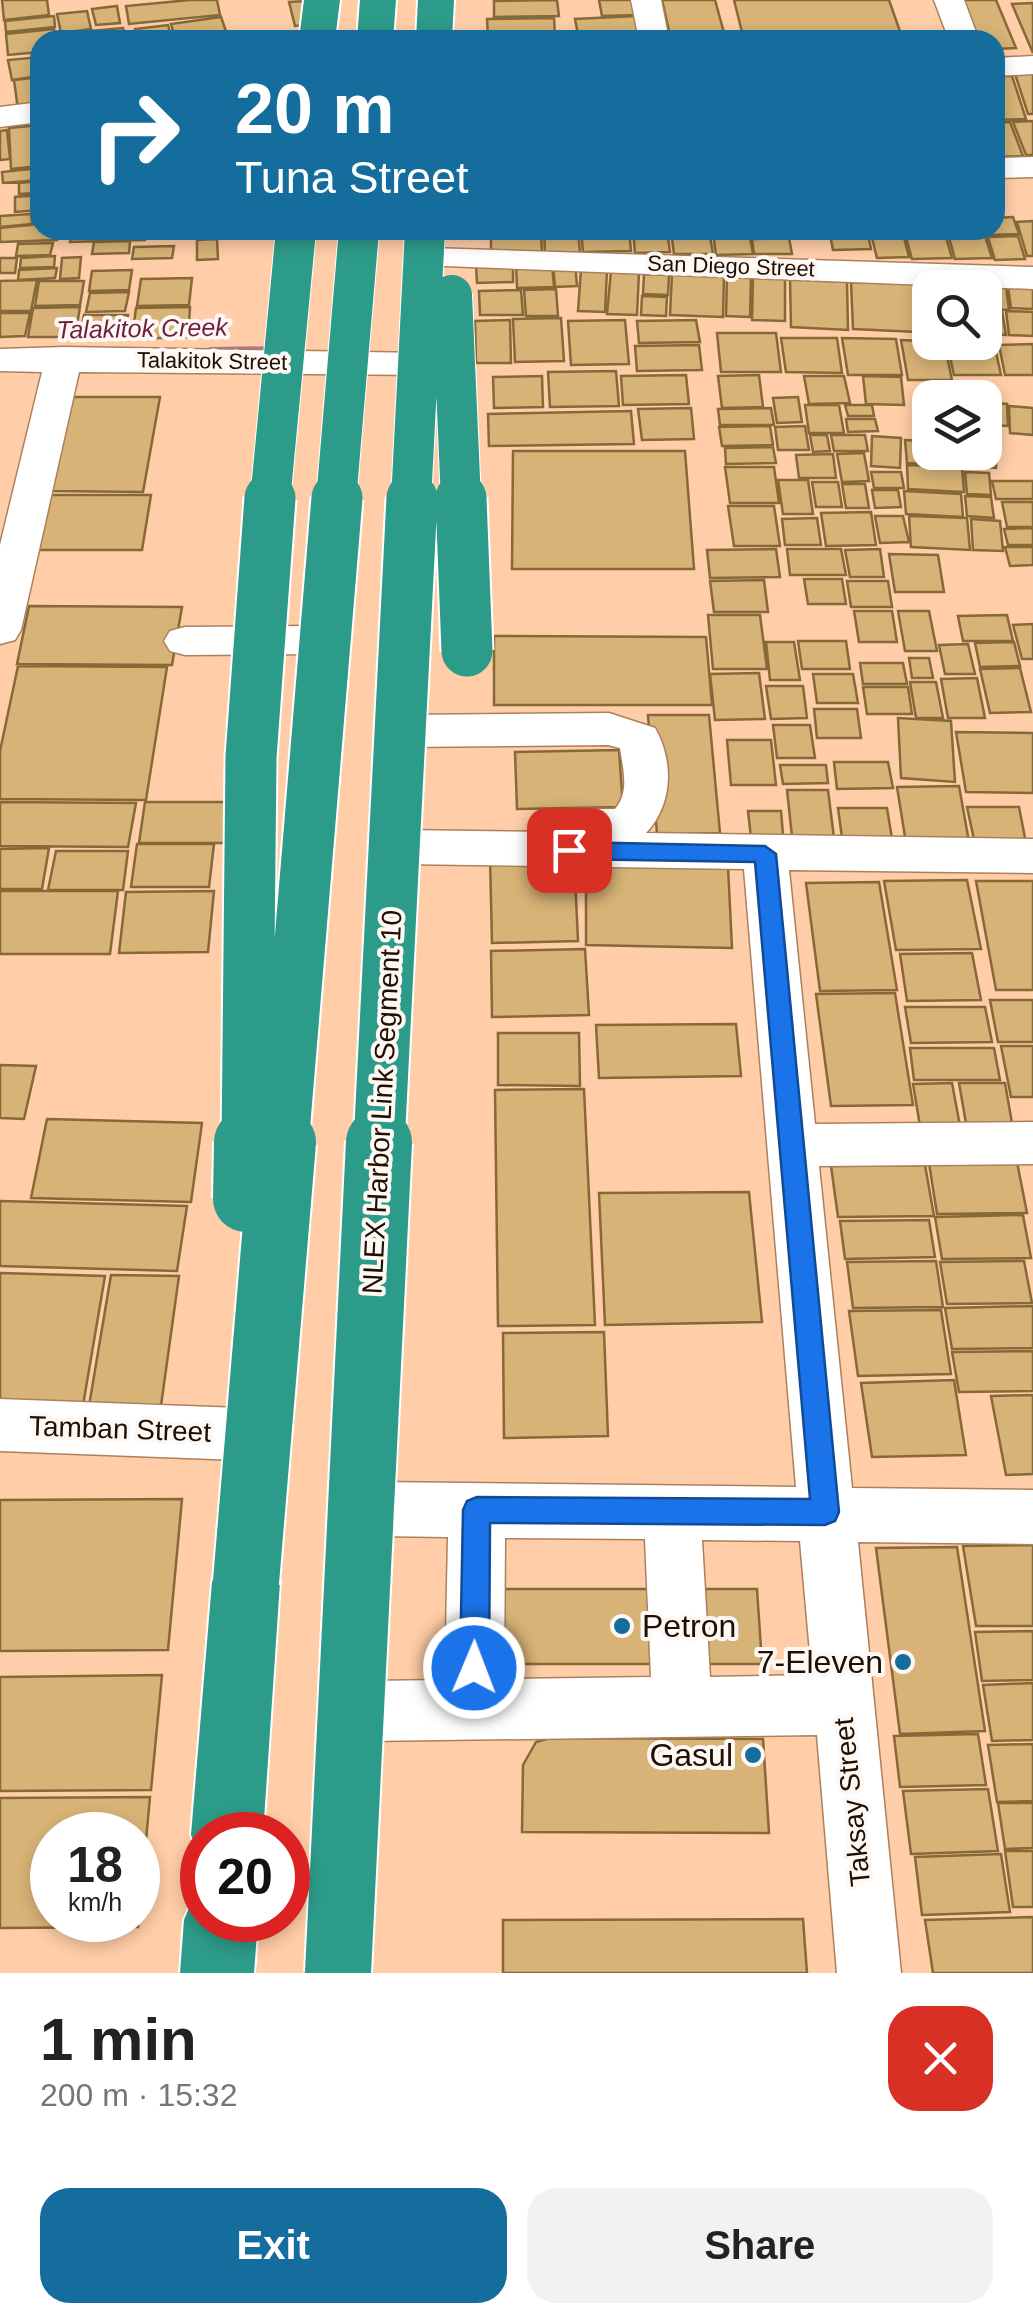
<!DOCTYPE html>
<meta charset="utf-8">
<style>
:root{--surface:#fff;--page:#f2f2f2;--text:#222;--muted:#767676;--accent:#146d9c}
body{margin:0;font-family:Helvetica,sans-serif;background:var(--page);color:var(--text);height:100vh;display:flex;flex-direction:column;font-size:38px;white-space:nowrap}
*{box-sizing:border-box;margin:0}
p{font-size:32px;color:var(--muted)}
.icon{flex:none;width:55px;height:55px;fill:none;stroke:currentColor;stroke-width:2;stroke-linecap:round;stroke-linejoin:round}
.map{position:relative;height:1973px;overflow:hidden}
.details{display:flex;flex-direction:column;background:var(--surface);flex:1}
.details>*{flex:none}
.top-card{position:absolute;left:30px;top:30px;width:975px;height:210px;border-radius:30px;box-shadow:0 5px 15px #0003;background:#146d9c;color:#fff;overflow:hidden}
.buttons{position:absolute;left:912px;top:270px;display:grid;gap:20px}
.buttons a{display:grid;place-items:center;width:90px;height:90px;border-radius:20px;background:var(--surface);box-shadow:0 5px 15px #0003;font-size:50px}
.speed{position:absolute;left:30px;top:1812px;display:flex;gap:20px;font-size:50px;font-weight:700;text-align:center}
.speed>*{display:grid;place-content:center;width:130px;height:130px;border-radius:50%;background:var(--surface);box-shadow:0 5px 15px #0003;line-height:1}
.speed small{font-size:25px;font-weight:400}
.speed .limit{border:15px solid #d22;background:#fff;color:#111}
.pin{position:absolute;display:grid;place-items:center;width:85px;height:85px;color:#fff;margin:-42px;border-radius:20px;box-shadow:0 5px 15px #0006}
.me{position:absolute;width:110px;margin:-55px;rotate:1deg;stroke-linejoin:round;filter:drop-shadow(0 0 8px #0008)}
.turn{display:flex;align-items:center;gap:35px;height:210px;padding:0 40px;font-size:45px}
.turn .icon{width:130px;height:130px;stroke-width:2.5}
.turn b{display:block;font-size:70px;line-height:85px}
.round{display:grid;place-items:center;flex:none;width:105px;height:105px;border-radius:30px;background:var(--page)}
.head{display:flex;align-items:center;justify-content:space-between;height:170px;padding:0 40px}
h1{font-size:60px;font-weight:800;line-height:75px}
.button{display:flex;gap:20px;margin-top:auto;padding:20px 40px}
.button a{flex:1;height:115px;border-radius:30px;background:var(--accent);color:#fff;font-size:40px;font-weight:800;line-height:115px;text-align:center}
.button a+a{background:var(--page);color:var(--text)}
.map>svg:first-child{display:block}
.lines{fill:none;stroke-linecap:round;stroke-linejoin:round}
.stream{fill:#b57288;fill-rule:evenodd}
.building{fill:#d8b377;stroke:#866938;stroke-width:2.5;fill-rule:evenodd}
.minor-casing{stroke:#ad805c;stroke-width:3}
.highway-casing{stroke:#fff;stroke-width:4}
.minor{fill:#fff;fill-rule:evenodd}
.highway{fill:#2d9b89;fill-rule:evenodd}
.highway-bridge-far2-casing{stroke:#fff;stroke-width:42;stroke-linecap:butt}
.highway-bridge-far1-casing{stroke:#fff;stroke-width:55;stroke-linecap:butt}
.highway-bridge-casing{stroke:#fff;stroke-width:70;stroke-linecap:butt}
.highway-bridge-far2{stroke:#2d9b89;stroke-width:40}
.highway-bridge-far1{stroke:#2d9b89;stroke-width:51}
.highway-bridge{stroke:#2d9b89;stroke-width:66}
.route{fill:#1a73e8;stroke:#114b97;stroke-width:2.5}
.poi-dot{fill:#146d9c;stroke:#fdf8f4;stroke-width:4}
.labels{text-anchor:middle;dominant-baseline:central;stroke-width:8;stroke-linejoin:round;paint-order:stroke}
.far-street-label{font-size:22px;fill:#1f0e02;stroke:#fdf8f4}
.far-water-label{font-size:25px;font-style:italic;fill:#701e40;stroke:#fdf8f4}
.street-label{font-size:28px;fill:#1f0e02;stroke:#fdf8f4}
.near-poi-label{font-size:32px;fill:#1f0e02;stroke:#fdf8f4;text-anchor:end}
</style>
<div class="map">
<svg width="1033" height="1973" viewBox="0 0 1033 1973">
<rect width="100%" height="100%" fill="#ffcda7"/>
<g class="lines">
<!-- stream -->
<path class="stream" d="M283,346L287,347V351L210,353L205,350L210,347Z"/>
</g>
<!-- building -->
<path class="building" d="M2,0H47L49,15L4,20Z
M190,0H217L220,15L129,24L126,6Z
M327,0L333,22L295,26L289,2Z
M557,0L559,16L494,17V1Z
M599,0H636L639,15L602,16Z
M662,0H715L726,40H671Z
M734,0H889L903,40H744Z
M956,0H996L1016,48L995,49V40H971Z
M1033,3V53L1012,4Z
M117,6L120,23L96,25L92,9Z
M87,11L91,29L61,33L57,14Z
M54,16L55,27L6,32L5,21Z
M637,16L642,38L579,40L575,19Z
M221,17L228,37L176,40L171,24Z
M554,18L555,36L488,37L487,19Z
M168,25L172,40H138L135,29Z
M123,28L126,40H91L89,31Z
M54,29L56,40H40V52L8,55L6,34Z
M40,57V76L12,80L8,60Z
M1015,74H1033V114H1028Z
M995,76H1012L1026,119L995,120Z
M40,77V108L18,110L14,80Z
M1033,121V155H1026L1013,122Z
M1010,122L1023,156L995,157V123Z
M40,125V166L11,169L9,128Z
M7,130L10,159L0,160V131Z
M40,168V180L3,183L2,172Z
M40,181V193L19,194V183Z
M40,195V210L15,212V197Z
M31,214L32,224L0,227V216Z
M1013,217L1019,234L989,235L988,230H995V218Z
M1033,221V256H1027L1017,222Z
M40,224V230H57V240L0,242V228Z
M72,230H108L106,241L70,242Z
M110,230H146L145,240L109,241Z
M544,230H578L580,253L545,254Z
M581,230H629L631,251L583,252Z
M633,230H667L670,252L635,253Z
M709,230L713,254H674L671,231Z
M829,230H867L871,249L833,250Z
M870,230H902L909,257L877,258Z
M904,230H944L952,258L912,259Z
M947,230H983L992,258L955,259Z
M491,231H541L542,253L491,254Z
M713,232H749L753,254L716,255Z
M1018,236L1025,259L995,260L988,237Z
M789,238L792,254H754L752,239Z
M217,239L218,259L197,260V240Z
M130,241L129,253L92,254L94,242Z
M53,243L50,255L16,256L18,244Z
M174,246L172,258L132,259L134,247Z
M55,256L54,267L20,268L21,258Z
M81,257L79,278L60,279L62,258Z
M0,258H17L15,273H0Z
M575,263L577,286L555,287L553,264Z
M513,264V282L477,283L476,265Z
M516,264H552L554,287L517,288Z
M57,268L55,278L18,280L19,270Z
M581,269L607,270L605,312L578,311Z
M132,270L129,290L89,291L92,271Z
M611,271L639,272L637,315L607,314Z
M644,274L669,275L668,295L643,294Z
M672,274L724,276L723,317L670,315Z
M727,275L751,277L750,317L726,316Z
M753,277L785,278V321L752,320Z
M192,278L189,305L137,306L141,279Z
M790,279L847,282L848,330L791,327Z
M37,280L31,311H0V281Z
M39,281H84L80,305L35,306Z
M851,282L914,284L917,332L853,329Z
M974,285L1006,286L1009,310L985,309V288Z
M1008,287L1033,289V309L1011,308Z
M556,289L558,316H526L524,290Z
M521,290L523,315H480L479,291Z
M129,292L125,311L86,312L90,293Z
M642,296L667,297L666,316L641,315Z
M80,307L75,337H28L33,308Z
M190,307L188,337L132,339L136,308Z
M917,307H930V331L919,330Z
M985,311H1002L1006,335L985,334Z
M1006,311L1033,312V336L1009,335Z
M0,313H30L25,336L0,337Z
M84,315H128L124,338L79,339Z
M561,318L564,361L515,362L513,319Z
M510,320L511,363H476L475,321Z
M625,320L629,364L571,365L568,321Z
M696,320L700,342L639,343L637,321Z
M717,333H776L781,372H721Z
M781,338H837L842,373L786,372Z
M842,338L896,339L902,375H848Z
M901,340L944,342L952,380H908Z
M947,343H994L1001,375H954Z
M1033,344V375H1005L999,345Z
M699,345L702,370L637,371L635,346Z
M616,371L619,406L550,407L548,372Z
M686,375L689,404L623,405L621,376Z
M759,375L763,407L722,408L718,376Z
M542,376L543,407L494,408L493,377Z
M804,376H844L850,403L809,404Z
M863,376L901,377L904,405L866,404Z
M73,397H160L143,492L52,491Z
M798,397L802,422L777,423L773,398Z
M985,402L1007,404L1008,426L985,425Z
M805,405H839L844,433H809Z
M845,405H872L874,416H848Z
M1009,406L1033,408V435L1010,433Z
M691,408L694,439L642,440L638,409Z
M771,408L774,425H720L718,409Z
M631,411L634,444L489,446L488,414Z
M846,419H875L878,431L848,432Z
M770,426L773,445L722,446L719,427Z
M805,426L809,450H778L775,427Z
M810,435H827L830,451L813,452Z
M831,435H865L868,451H834Z
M872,436L901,438L900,468L871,466Z
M905,440L930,441V452H947L948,465L907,463Z
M985,445L996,446V468L950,464L951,452H985Z
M773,447L776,463L726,464L725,448Z
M513,451H685L694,569H512Z
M864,453L869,481L842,482L837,454Z
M833,454L836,478H799L796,455Z
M907,465L962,467L964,492L908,489Z
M725,467H774L779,503H730Z
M871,472H901L904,488H874Z
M965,472L989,473L991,495L967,494Z
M778,480H808L813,514H783Z
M992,481H1033V499H996Z
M812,482H838L842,507H816Z
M842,484H865L869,508H846Z
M872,490H898L901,507L875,508Z
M904,491L961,494L963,517L906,514Z
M49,495H151L142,550H37Z
M965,496L991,497L994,518L967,516Z
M1002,502H1033V527H1007Z
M728,506H774L780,546H734Z
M871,512L876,545L826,546L821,513Z
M875,516H903L909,542L880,543Z
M909,516L967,518L970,550L911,547Z
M817,518L821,545H785L782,519Z
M971,519L1000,521L1003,551L973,550Z
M1033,528V545H1008L1004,529Z
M1005,547H1033V565L1010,566Z
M776,549L780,577L710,578L707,550Z
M787,549H841L846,575H790Z
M880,549L884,577H850L845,550Z
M889,554L938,555L944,592H895Z
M804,579H842L846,604H808Z
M764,580L768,612H714L710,581Z
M847,581H888L892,607H851Z
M29,606L182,607L172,665L17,664Z
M854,611H892L897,642H859Z
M898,611H929L937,651H905Z
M708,615H760L767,669H713Z
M1007,615L1013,641H963L958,616Z
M1033,624V659H1022L1013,625Z
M494,636L706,637L712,705H494Z
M798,641H846L850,669H802Z
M766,642H794L800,680H770Z
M1014,642L1020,666L980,667L975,643Z
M968,644L975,674H945L939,645Z
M909,658H929L933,678H912Z
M860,663H903L907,684H863Z
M18,666L167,667L146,800L0,799V751Z
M1020,668L1031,712L990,713L980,669Z
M759,673L765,719L715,720L710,674Z
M813,674H853L858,703H817Z
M977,678L985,718H948L941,679Z
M910,682H936L943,718H916Z
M766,686H803L807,718L771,719Z
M863,687H908L912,714H867Z
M814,709H857L861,738H817Z
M648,715H709L720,833L657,834Z
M898,718L951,721L955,782L901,778Z
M773,725H810L815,758H777Z
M956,732L1033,733V793L966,792Z
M727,740H771L776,785H731Z
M619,750L623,807L517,809L515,752Z
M834,762H888L893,788L837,789Z
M780,765H826L828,783L783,784Z
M959,786L969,842L906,843L897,787Z
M787,790H828L835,846H793Z
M0,802L136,803L128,847L0,846Z
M145,802H249L245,843H139Z
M967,807H1019L1026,843L975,844Z
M838,808H887L893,845H843Z
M748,811H781L784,847H752Z
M137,844H214L209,887H131Z
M49,848L42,889H0V849Z
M56,851H128L123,890H48Z
M574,855L578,941L492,943L490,857Z
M586,865L728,867L732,948L586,945Z
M967,880L981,949L896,950L884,881Z
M976,881H1033V990H996Z
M879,882L897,990L820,991L806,883Z
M0,891H118L110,954H0Z
M214,891L208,952L119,953L126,892Z
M585,949L589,1015L492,1017L491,951Z
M972,953L981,1000L907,1001L900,954Z
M895,993L913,1105L831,1106L816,994Z
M990,1000H1033V1042H998Z
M905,1007H985L992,1042L911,1043Z
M736,1024L741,1076L599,1078L596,1025Z
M498,1033H579L580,1086L498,1085Z
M1001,1046H1033V1097H1011Z
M910,1048H994L1000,1080H914Z
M0,1065L36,1066L24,1119L0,1118Z
M952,1083L960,1126H920L913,1084Z
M959,1083H1005L1013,1129H967Z
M584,1089L595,1325L498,1326L495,1090Z
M47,1119L202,1123L191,1202L31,1198Z
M1017,1162L1027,1213L937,1214L929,1163Z
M925,1165L934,1216L838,1217L831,1166Z
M749,1192L762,1322L605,1325L599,1193Z
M0,1201L187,1206L177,1271L0,1266Z
M1023,1215L1031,1258L942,1259L935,1217Z
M929,1220L935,1257L845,1259L840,1221Z
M936,1261L943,1307L853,1308L847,1262Z
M1024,1261L1032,1303L947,1304L940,1262Z
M0,1273L105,1276L81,1417L0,1415Z
M111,1275L179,1276L159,1420L87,1418Z
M1033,1306V1348L952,1349L945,1308Z
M941,1310L951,1374L858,1376L849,1311Z
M604,1332L608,1436L504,1438L503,1333Z
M1033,1351V1391L959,1392L952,1352Z
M954,1380L966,1455L872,1457L861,1383Z
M1033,1395V1474L1006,1475L991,1396Z
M182,1499L168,1650L0,1651V1500Z
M1033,1545V1626H976L963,1546Z
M957,1547L985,1731L900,1734L876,1548Z
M484,1589H757L762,1664H483Z
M1033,1631V1680L982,1681L975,1632Z
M162,1675L151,1790L0,1791V1677Z
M1033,1683V1740L992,1741L983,1685Z
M978,1734L986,1785L900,1787L894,1736Z
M551,1738L763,1739L769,1833L522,1832L523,1765L536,1742Z
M1033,1744V1801L997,1802L988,1745Z
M988,1789L998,1851L911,1854L903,1791Z
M150,1797L138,1927L0,1928V1798ZM52,1835H138V1920H52Z
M998,1803H1033V1848L1005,1849Z
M1005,1851H1033V1907H1013Z
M1001,1854L1010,1912L922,1915L915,1857Z
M1033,1917V1973H933L925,1920Z
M803,1919L807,1973H503V1920Z"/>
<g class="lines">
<!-- minor casing -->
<g class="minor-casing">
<path id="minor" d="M631,0H661L669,40H639Z
M934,0H964L979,40H949Z
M1033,56V74L995,76V58Z
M40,102V122L0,127V107Z
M1033,157V177L995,178V158Z
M430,248L1033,267V289L418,265L413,258L418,251Z
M64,347L424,353L437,356L442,364L437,372L424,375L79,372L21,630L15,640L0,644V545L42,372L0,371V349Z
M311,626L326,630L332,640L326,650L311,654L185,655L170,651L164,641L170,631L185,627Z
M609,713L655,728C674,761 673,805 646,833L1033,839V873L789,870L815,1124L1033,1122V1164L819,1166L852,1488L1033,1490V1544L858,1542L901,1973H837L817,1735L369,1741L348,1732L339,1711L348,1690L369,1681L445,1680L448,1537L377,1536L357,1528L349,1509L357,1490L377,1482L796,1487L744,869L400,864L384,859L377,847L384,835L400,830L554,832L551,826L557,814L573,809H615C630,792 623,769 620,748L608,745L404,747L389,742L382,731L389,720L404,715ZM505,1538L645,1539L651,1677L504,1679ZM702,1540L800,1541L812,1675L710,1677Z
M0,1399L240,1408L260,1416L268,1434L260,1452L240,1460L0,1451Z"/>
</g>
<!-- highway casing -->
<g class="highway-casing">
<path id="highway" d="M304,0H340L335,40H299Z
M360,0H396L393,40H357Z
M418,0H454L452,40H416Z
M246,1549L270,1559L280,1582L263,1835H202V1861L191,1835L212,1582L222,1559Z
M202,1891V1920H258L254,1973H180L184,1920L195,1894Z"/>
</g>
<!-- minor -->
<use href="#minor" class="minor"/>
<!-- highway -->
<use href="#highway" class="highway"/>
<!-- highway-bridge-far2 casing -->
<g class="highway-bridge-far2-casing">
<path id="highway-bridge-far2" d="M452,295L461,501
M270,501L296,230
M336,501L359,230
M411,501L425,230"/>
</g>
<!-- highway-bridge-far1 casing -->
<g class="highway-bridge-far1-casing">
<path id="highway-bridge-far1" d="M461,498L467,651
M247,1145L251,757L270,498
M283,1145L337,498
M379,1145L412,498"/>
</g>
<!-- highway-bridge casing -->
<g class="highway-bridge-casing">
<path id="highway-bridge" d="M246,1199L247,1142
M246,1582L283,1142
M338,1973L379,1142"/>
</g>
<!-- highway-bridge-far2 -->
<use href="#highway-bridge-far2" class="highway-bridge-far2"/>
<!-- highway-bridge-far1 -->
<use href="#highway-bridge-far1" class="highway-bridge-far1"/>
<!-- highway-bridge -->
<use href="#highway-bridge" class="highway-bridge"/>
</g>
<!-- route -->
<path class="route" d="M569,842L765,846L776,854L839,1512L835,1521L825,1525L490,1523L489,1668L485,1678L474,1682L464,1678L460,1668L463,1510L467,1501L477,1497L810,1499L755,862L569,859L558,850Z"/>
<!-- markers -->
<g class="poi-dot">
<circle cx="622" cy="1626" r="10"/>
<circle cx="903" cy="1662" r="10"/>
<circle cx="753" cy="1755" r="10"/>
</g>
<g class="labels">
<!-- far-street labels -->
<g class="far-street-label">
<text transform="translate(731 266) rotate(2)">San Diego Street</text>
<text transform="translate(212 361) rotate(1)">Talakitok Street</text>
</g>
<!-- far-water labels -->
<g class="far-water-label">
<text transform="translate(142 328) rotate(-1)">Talakitok Creek</text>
</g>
<!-- street labels -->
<g class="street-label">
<text transform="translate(382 1102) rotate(-87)">NLEX Harbor Link Segment 10</text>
<text transform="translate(120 1429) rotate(2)">Tamban Street</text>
<text transform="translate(852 1802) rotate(-96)">Taksay Street</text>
</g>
<!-- near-poi labels -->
<g class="near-poi-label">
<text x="642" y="1626" text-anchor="start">Petron</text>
<text x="883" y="1662">7-Eleven</text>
<text x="733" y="1755">Gasul</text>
</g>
</g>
</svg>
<div class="buttons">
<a><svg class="icon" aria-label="search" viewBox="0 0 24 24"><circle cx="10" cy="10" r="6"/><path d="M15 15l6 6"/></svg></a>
<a><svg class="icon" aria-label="layers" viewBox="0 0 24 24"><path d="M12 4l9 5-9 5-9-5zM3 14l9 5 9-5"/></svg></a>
</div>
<div class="speed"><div>18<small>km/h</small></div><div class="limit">20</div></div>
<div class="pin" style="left:569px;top:850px;background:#d93025"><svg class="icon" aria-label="arrive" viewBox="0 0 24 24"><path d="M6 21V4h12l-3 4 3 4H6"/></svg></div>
<svg class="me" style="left:474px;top:1668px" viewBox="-20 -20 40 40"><circle r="17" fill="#1a73e8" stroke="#fff" stroke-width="3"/><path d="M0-11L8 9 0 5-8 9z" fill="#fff"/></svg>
<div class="top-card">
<div class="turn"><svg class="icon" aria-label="right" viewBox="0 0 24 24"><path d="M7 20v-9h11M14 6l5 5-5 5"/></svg><div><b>20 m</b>Tuna Street</div></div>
</div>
</div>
<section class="details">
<div class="head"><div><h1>1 min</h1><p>200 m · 15:32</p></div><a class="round" style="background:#d93025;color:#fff"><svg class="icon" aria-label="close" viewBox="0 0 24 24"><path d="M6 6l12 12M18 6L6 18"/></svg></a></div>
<div class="button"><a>Exit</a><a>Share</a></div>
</section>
